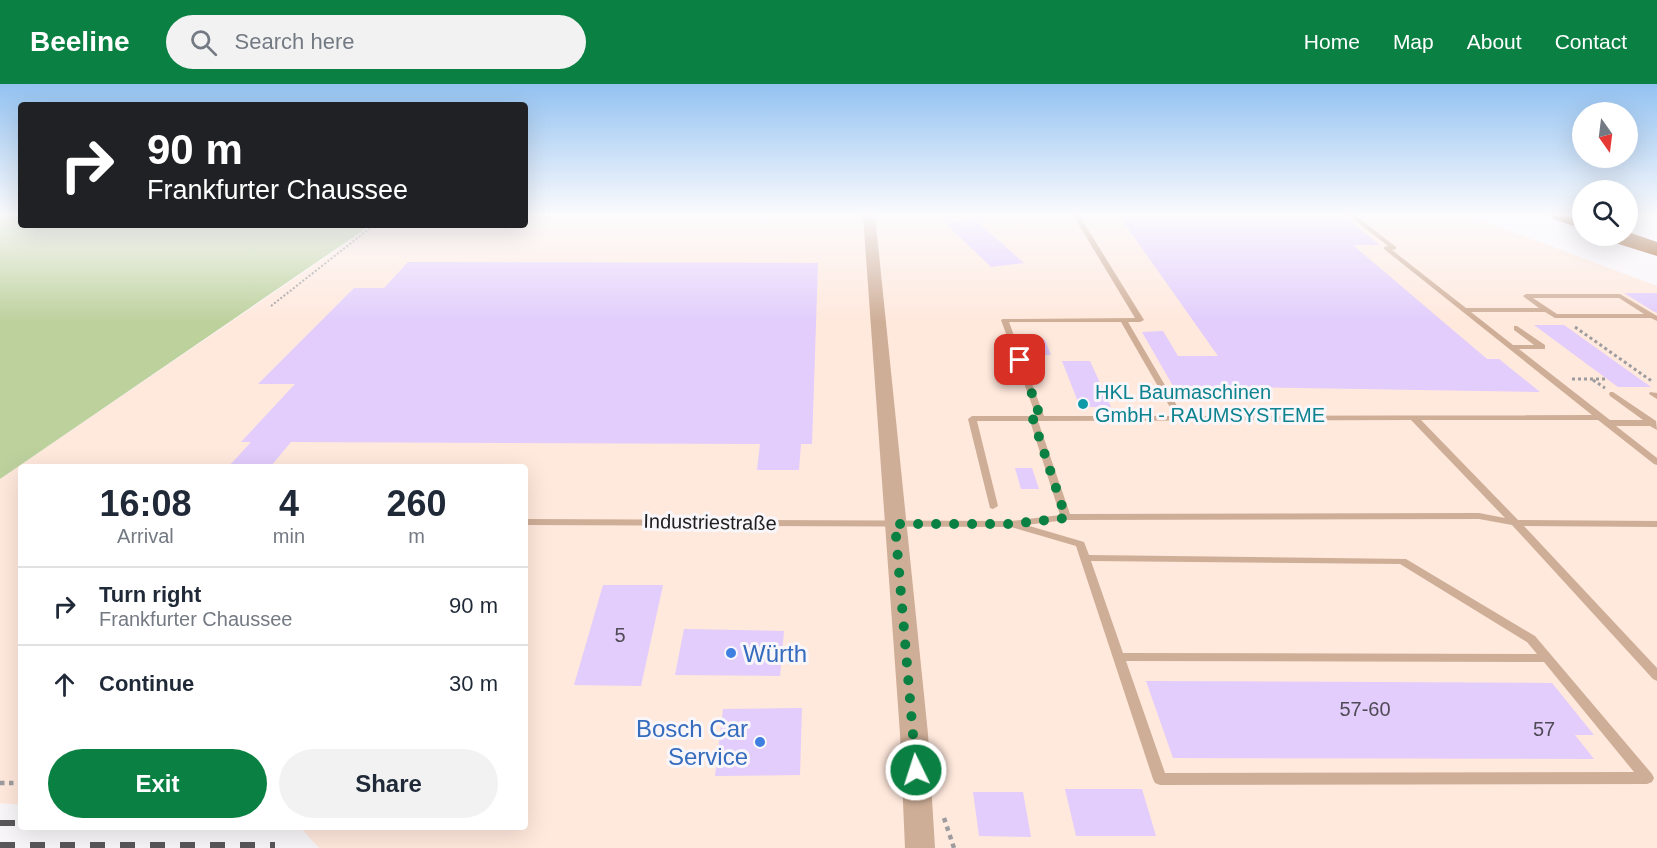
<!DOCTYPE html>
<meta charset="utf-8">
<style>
:root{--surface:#fff;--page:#f2f2f3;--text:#1f2937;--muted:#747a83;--line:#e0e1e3;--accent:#0b8043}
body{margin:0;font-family:Arial,sans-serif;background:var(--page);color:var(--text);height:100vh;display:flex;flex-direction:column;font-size:22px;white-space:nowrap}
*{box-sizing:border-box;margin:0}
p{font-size:20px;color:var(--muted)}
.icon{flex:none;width:33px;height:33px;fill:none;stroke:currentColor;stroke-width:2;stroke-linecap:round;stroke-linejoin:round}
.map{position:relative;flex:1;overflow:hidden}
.side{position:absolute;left:18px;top:380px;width:510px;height:366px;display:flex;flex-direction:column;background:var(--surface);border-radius:6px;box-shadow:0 6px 24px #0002}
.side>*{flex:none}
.hud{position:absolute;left:18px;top:18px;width:510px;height:126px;border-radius:6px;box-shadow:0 6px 24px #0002;background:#202124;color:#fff;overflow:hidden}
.needle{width:39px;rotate:166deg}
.tools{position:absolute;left:1572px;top:18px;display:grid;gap:12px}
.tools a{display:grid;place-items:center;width:66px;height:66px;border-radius:50%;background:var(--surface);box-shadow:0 6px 24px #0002;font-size:30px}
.pin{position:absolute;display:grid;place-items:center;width:51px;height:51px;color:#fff;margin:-26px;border-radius:12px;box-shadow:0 3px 9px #0006}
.me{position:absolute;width:66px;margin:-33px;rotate:356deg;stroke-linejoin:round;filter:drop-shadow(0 0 4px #0008)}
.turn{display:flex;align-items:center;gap:21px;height:126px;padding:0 30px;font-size:27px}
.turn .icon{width:78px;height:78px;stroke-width:2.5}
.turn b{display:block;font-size:42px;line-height:51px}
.eta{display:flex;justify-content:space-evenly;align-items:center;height:102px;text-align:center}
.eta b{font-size:36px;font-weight:800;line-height:42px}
.cta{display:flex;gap:12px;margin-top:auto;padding:12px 30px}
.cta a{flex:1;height:69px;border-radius:36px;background:var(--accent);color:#fff;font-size:24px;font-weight:800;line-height:69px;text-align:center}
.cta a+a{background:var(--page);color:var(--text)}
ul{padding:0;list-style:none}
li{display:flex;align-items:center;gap:18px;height:78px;padding:0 30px;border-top:2px solid var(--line)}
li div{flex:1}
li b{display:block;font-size:22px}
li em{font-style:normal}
header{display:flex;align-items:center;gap:36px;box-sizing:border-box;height:84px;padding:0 30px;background:var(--accent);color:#fff}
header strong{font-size:28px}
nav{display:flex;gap:33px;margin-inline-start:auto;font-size:21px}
.search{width:420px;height:54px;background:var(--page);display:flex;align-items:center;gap:15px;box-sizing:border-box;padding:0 21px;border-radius:33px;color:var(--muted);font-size:22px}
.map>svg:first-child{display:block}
.commercial{fill:#ffe8dc}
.green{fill:#bdd19d}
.building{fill:#e2cdfc}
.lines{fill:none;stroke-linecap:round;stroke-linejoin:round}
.path-far2{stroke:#9e9c9e;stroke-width:2;stroke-dasharray:2 2;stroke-linecap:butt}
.path-far1{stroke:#9e9c9e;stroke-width:3;stroke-dasharray:3 3;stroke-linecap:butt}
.path{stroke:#9e9c9e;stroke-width:4.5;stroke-dasharray:4.5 4.5;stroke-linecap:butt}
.lane{fill:#cfae97;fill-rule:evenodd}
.street{fill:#cfae97;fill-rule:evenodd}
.highway{fill:#9a5720;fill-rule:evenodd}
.rail{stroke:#595759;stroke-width:6;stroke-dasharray:15 15;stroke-linecap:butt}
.route{stroke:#0b8043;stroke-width:10;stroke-dasharray:0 18}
.culture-dot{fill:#0f9aa8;stroke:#f9f6fa;stroke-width:2}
.shop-dot{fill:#3f7fe0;stroke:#f9f6fa;stroke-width:2}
.labels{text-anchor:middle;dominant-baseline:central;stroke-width:6;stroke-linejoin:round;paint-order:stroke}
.culture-label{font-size:20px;fill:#0d838f;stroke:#f9f6fa;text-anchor:start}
.street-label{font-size:20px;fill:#1f1e1f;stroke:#f9f6fa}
.near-number-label{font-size:20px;fill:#504a56}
.near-shop-label{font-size:24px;fill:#366cbe;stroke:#f9f6fa;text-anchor:start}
</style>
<header>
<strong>Beeline</strong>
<div class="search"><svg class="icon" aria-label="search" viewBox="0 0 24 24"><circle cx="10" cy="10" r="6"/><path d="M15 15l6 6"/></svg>Search here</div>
<nav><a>Home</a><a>Map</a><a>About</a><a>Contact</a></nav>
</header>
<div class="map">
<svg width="1657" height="764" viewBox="0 0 1657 764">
<rect width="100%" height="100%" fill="#f9f6fa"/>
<!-- commercial -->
<path class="commercial" d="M525,131H1468L1657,202V764H319L300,743L525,742V382H21V721L0,719V395L373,141H525Z"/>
<!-- green -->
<path class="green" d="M0,131H21V141H371L0,395Z"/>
<!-- building -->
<path class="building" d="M975,136L990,149L1024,179L991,183L945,139Z
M1122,136H1348L1380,161H1353L1487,275H1499L1540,308L1173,302L1142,248L1163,247L1178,272H1218Z
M408,178L818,179L812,360H801L799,386H757L760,360L291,358L271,382H229L251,358H241L295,300H258L354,204H384Z
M1624,209H1657V229L1653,227Z
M1534,241H1564L1651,303H1618Z
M1022,255L1045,256L1051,271H1027Z
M1062,277H1090L1111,323H1080Z
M1015,384H1032L1039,405H1021Z
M603,501H663L641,602L574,601Z
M684,545L784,547L780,592L675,591Z
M1146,597L1552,599L1594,651H1575L1594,675L1173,674Z
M802,624L800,691L715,692L723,625Z
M1065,705H1142L1156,752H1076Z
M973,708H1023L1031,753L979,752Z"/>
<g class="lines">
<!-- path-far2 -->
<path class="path-far2" d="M271,222L374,141"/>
<!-- path-far1 -->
<path class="path-far1" d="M1575,243L1653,298
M1572,295H1606
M1593,296L1605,304"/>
<!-- path -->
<path class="path" d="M0,699H21
M944,734L954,764"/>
<!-- lane -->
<path class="lane" d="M1073,131H1079L1144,236L1140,238H1128L1183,332L1592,331L1384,165V163L1388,162L1348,131H1355L1396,163V165L1392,166L1466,224H1539L1524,213L1523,212L1526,210H1620L1657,232V237L1651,234H1555L1545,228H1471L1513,261H1534L1514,246V242H1517L1545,261V265H1519L1610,336H1643L1610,312L1609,310L1610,308H1613L1656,337L1657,346L1650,342H1616L1657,374V381L1654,380L1598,336H1421L1518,436L1657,437V443L1524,442L1657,584V597L1653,595L1512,441L1479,435L1066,436L1026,441L1084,458L1089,471L1406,475L1535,552L1652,690L1654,694L1652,698L1647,700L1160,701L1155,699L1153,695L1076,462L1011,443L525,441V435L1011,437L1060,431L1030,337H977L998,422L993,425L990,424L968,335L972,332H1036L1001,236L1003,235L1135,234ZM1533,214H1619L1644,230H1557ZM1009,238H1121L1175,332H1044ZM1411,336L1505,434L1479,429L1070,430L1038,337ZM1091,477L1400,480L1527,558L1537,570L1123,569ZM1126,577L1544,578L1634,688L1165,689Z
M1650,308L1657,309V315L1649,310Z"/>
<!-- street -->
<path class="street" d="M863,131H875L928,650L935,764H905L900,650Z"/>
<!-- highway -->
<path class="highway" d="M1551,131L1582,132V145L1554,135Z
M1628,148L1657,158V172L1609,157L1606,152H1628Z"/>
<!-- rail -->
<path class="rail" d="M0,739H21
M0,761H275"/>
</g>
<!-- sky -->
<linearGradient id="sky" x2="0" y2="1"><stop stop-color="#93c2f1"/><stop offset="0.55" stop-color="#fcfbfd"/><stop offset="1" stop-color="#fcfbfd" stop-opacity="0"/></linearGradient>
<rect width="1657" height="238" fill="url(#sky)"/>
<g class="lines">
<!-- route -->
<path class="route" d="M916,686L895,440H1011L1066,434L1033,335H1041L1020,276"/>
</g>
<!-- markers -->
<circle class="culture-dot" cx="1083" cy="320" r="6"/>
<g class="shop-dot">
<circle cx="731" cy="569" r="6"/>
<circle cx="760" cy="658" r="6"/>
</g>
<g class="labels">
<!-- culture labels -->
<g class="culture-label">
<text x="1095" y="308">HKL Baumaschinen<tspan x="1095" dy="23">GmbH - RAUMSYSTEME</tspan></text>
</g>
<!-- street labels -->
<g class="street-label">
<text transform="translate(710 438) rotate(1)">Industriestraße</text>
</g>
<!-- near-number labels -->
<g class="near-number-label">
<text x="620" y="551">5</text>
<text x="1365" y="625">57-60</text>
<text x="1544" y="645">57</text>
</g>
<!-- near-shop labels -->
<g class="near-shop-label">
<text x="743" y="569">Würth</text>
<text x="748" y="644" text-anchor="end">Bosch Car<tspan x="748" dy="28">Service</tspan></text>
</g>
</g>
</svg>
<div class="tools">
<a><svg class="needle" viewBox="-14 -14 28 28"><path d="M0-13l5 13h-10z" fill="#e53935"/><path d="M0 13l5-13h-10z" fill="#747a83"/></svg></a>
<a><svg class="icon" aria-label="search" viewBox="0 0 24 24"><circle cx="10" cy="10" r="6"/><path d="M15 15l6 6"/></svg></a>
</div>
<div class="pin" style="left:1020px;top:276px;background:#d93025"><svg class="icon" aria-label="arrive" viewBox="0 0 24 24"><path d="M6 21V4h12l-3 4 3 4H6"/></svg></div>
<svg class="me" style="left:916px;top:686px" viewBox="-20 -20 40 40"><circle r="17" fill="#0b8043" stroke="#fff" stroke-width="3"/><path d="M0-11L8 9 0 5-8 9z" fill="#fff"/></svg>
<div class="hud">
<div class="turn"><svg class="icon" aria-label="right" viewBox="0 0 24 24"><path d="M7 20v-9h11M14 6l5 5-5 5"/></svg><div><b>90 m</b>Frankfurter Chaussee</div></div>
</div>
<section class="side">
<div class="eta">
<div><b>16:08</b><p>Arrival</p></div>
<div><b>4</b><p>min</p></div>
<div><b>260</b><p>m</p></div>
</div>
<ul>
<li><svg class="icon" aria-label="right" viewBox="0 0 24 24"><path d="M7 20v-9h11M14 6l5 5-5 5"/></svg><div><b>Turn right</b><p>Frankfurter Chaussee</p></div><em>90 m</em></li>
<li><svg class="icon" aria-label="ahead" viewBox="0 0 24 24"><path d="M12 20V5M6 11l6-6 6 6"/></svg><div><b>Continue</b></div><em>30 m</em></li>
</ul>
<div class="cta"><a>Exit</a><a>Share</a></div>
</section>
</div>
